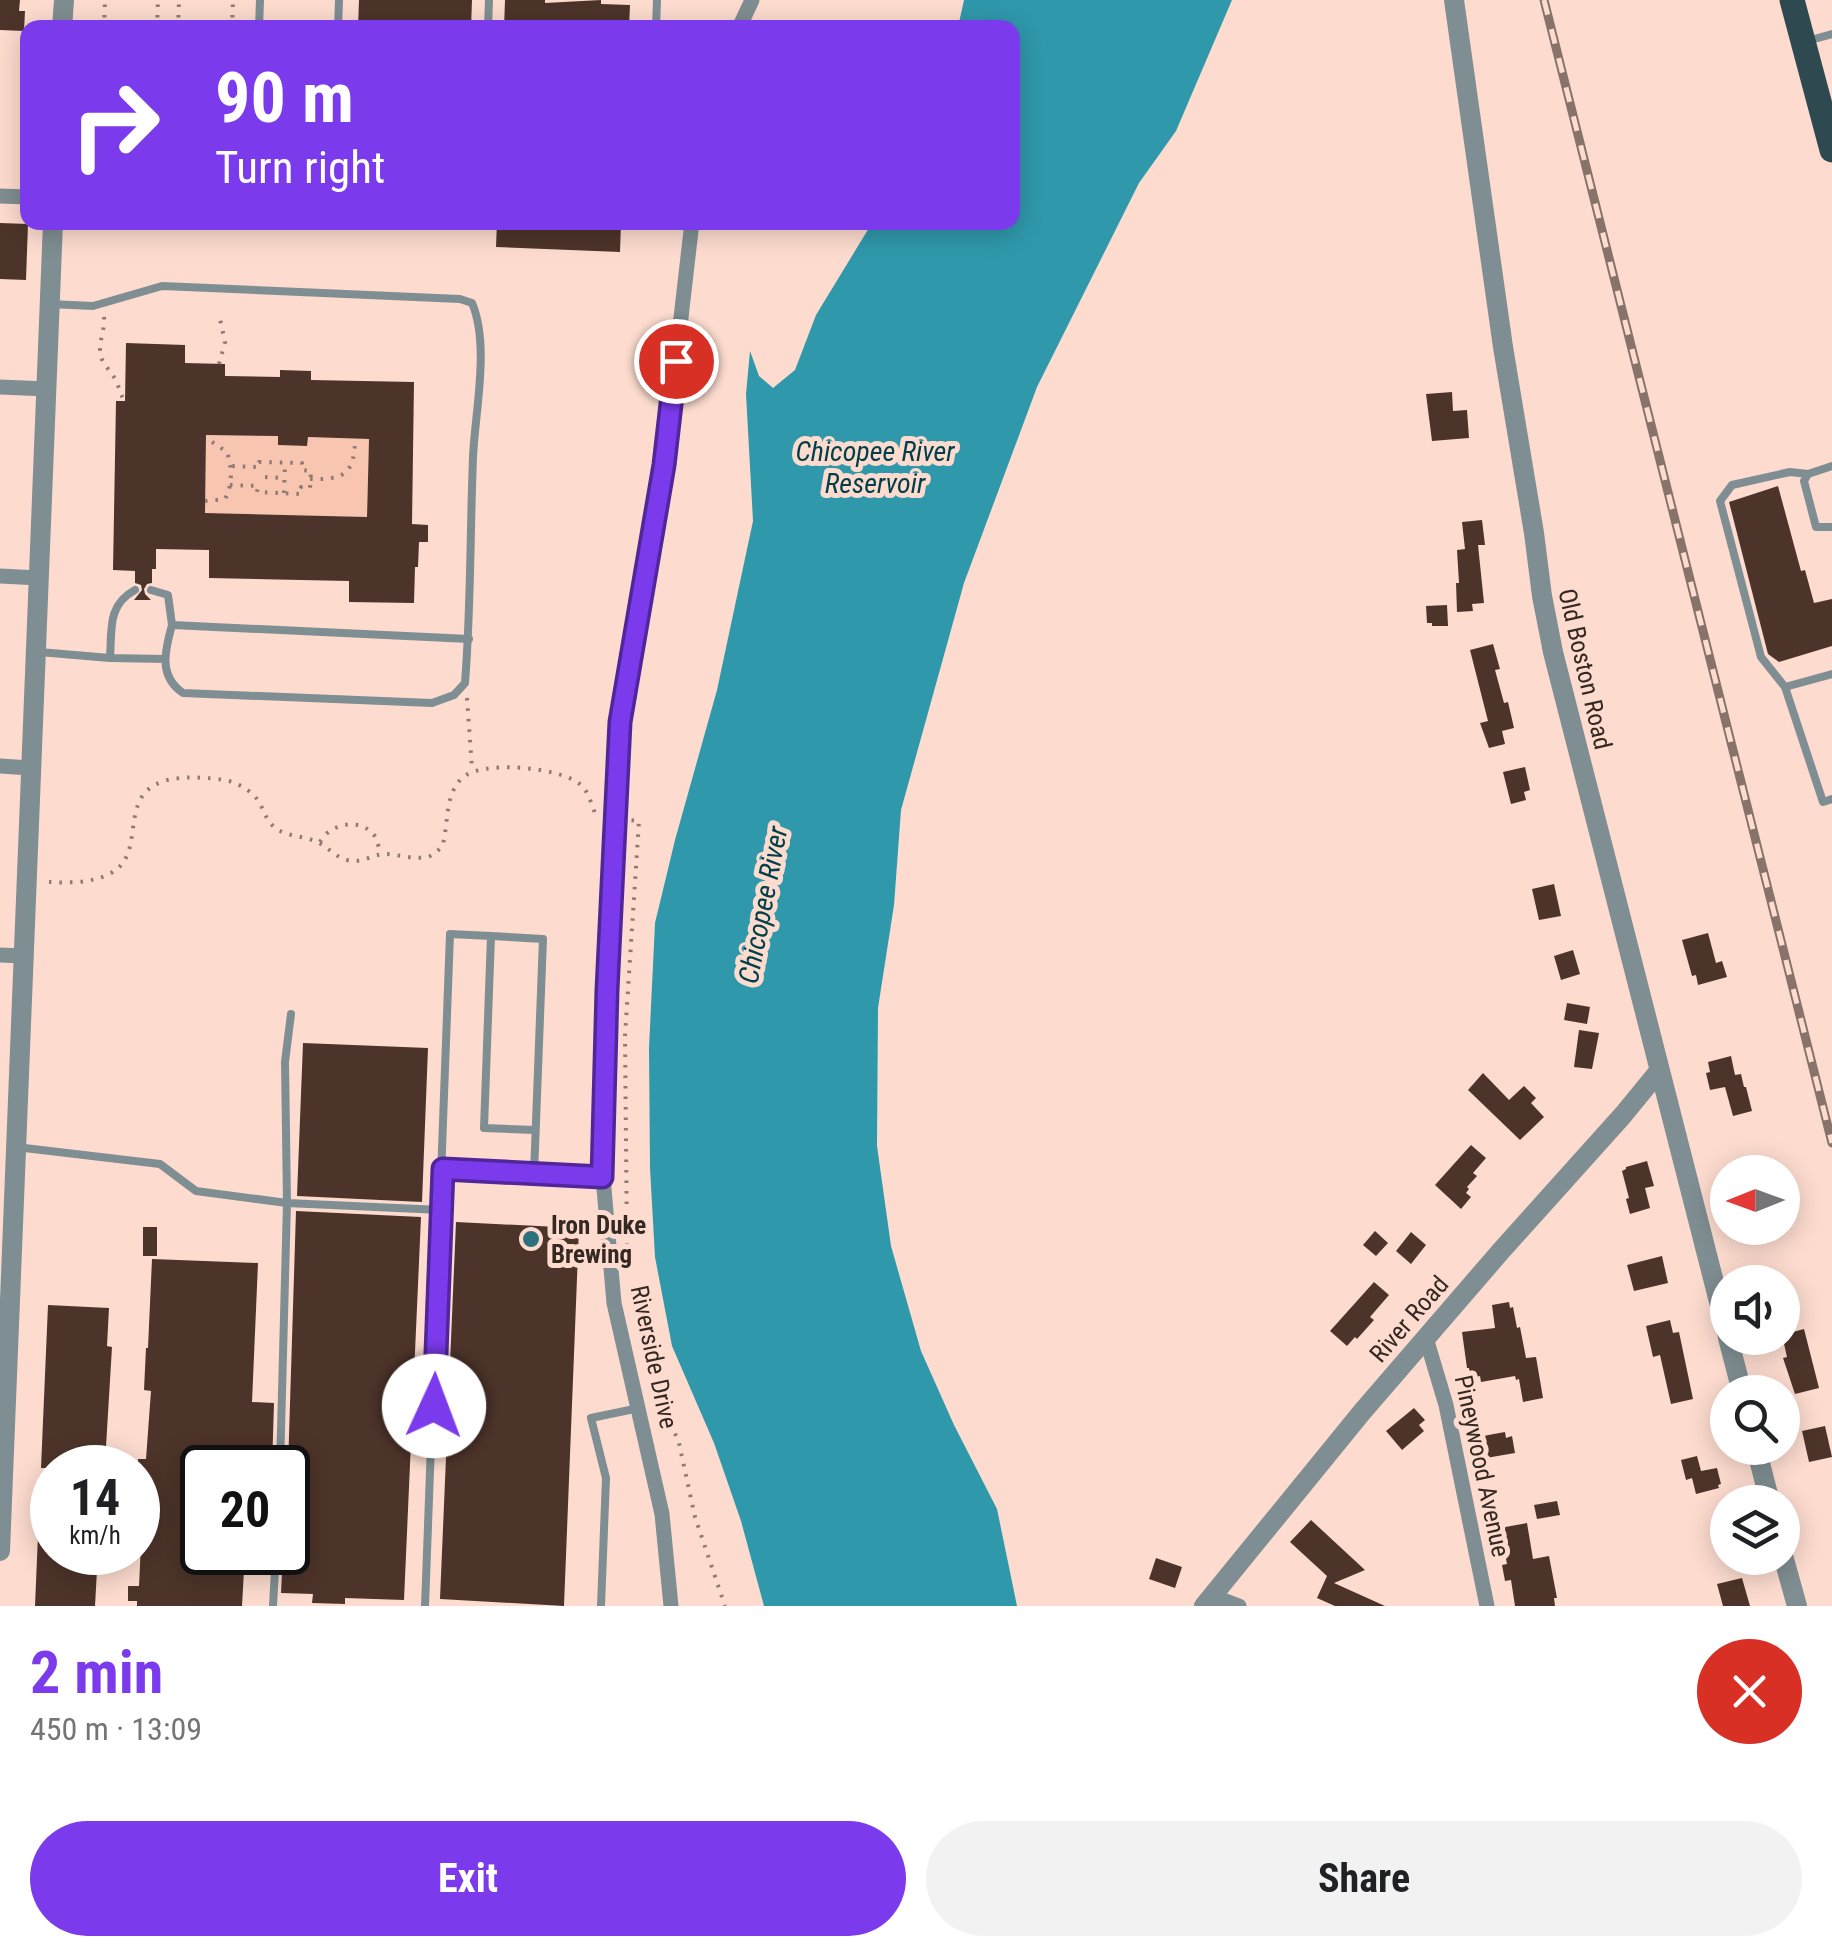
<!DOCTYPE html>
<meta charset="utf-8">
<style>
:root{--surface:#fff;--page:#f2f2f2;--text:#202124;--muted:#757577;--accent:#7c3aed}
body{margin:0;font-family:"Roboto Condensed",sans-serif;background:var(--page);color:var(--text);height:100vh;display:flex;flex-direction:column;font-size:38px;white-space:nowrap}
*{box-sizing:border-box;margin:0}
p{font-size:32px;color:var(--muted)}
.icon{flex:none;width:55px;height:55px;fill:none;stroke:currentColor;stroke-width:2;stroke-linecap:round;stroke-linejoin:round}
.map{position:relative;height:1606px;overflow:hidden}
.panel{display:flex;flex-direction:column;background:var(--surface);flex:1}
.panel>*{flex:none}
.banner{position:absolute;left:20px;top:20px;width:1000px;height:210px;border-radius:20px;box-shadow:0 5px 25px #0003;background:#7c3aed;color:#fff;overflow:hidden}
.needle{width:65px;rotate:269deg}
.fabs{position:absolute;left:1710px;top:1155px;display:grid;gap:20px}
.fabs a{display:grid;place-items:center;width:90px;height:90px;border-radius:50%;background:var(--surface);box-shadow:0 5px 25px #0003;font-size:50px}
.speed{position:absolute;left:30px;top:1445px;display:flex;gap:20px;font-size:50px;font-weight:700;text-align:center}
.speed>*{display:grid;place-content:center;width:130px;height:130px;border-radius:50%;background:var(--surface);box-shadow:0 5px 25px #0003;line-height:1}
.speed small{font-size:25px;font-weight:400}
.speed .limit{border:5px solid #111;border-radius:15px;background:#fff;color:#111}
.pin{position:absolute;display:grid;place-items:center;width:85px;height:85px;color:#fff;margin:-42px;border:5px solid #fff;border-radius:50%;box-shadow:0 2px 10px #0007}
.me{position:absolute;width:110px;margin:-55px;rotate:2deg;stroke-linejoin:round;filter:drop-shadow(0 0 8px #0008)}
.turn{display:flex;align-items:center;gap:35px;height:210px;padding:0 30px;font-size:45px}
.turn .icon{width:130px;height:130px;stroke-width:2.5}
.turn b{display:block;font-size:70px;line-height:85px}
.round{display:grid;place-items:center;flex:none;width:105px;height:105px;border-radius:52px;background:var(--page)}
.headline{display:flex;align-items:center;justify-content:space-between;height:170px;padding:0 30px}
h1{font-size:60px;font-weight:700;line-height:75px;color:var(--accent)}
.primary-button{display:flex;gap:20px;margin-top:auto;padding:20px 30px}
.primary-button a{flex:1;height:115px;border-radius:60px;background:var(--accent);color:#fff;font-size:40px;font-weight:700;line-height:115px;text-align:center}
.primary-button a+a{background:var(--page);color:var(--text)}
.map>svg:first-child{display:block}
.green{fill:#f8c5b1}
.water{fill:#2f98ab}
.building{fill:#4d342a;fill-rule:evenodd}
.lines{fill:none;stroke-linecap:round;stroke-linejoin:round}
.path{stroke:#8f7a71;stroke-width:4;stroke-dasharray:2.5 8;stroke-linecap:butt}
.service{stroke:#7f8e92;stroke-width:8}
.minor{stroke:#7f8e92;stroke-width:15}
.tertiary{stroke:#7f8e92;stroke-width:20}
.primary{stroke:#2e494f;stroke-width:25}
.rail-casing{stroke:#87736a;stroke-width:9}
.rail{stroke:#fddccf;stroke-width:5;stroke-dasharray:15;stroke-linecap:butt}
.route-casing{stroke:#51269a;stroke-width:25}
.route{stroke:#7c3aed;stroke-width:18}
.poi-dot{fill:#2b717e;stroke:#fddccf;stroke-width:4}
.labels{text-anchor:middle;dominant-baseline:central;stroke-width:10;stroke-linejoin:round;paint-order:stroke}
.street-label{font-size:25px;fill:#342823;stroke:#fddccf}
.poi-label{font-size:25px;font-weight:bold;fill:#342823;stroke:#fddccf;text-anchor:start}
.water-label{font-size:28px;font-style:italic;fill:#00404a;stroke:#fddccf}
</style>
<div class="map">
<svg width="1832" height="1606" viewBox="0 0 1832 1606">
<rect width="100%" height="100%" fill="#fddccf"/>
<!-- green -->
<path class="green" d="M206,435L278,436L279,445L307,446L308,437L369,439L367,517L205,513Z"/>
<!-- water -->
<path class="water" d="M964,0H1232L1176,131L1139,183L1037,387L964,583L901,810L894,905L878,1008L877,1146L891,1246L921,1351L954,1425L997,1509L1017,1606H764L741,1521L714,1443L672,1346L655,1257L650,1168L649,1048L655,923L675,840L717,690L753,521L746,394L750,351L759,376L773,388L795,370L816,315L872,223L1012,222V28L958,27Z"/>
<!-- building -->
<path class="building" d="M0,0H20L19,11H25L24,31L0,30Z
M359,0H472L471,28H358Z
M505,0H545V3L601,0V4L630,5L629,28H504Z
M497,222H621L620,252L496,247Z
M0,223L28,224L26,280L0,279Z
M126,343L185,345V363L225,364V376L280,377V370L311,371V380L414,382L412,524L428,525V542H419L418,567H415L414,603L349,602V581L209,578V550L156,549V569H152V583L147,584L144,589L145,594L151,600H134L142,590L141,585L135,583V571L113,570L116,401H125ZM206,435L278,436V445L307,446L308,437L369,439L367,517L205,513Z
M1452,392L1453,411L1467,410L1469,438L1432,441L1426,394Z
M1778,486L1801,571L1805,570L1814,603L1832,599V646L1779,662L1768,654L1729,502Z
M1482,520L1485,545H1478L1484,603L1472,604L1473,611L1457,612L1456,583H1459L1457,550L1465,549L1462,522Z
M1447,605L1448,626H1432V623H1427L1426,606Z
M1493,644L1500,669L1495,670L1504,703L1508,702L1514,728L1502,731L1505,744L1489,748L1480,723L1488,721L1470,650Z
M1525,767L1530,790L1524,792L1526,800L1511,804L1503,772Z
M1554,884L1561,916L1539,920L1532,889Z
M1708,933L1716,963L1722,961L1727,977L1698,985L1696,975L1692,976L1682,940Z
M1573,950L1580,974L1561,980L1554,956Z
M1567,1003L1590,1007L1587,1024L1564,1020Z
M1579,1030L1599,1033L1592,1069L1574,1067Z
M303,1043L428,1048L422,1202L297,1196Z
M1731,1056L1735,1075L1741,1074L1744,1087H1746L1752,1111L1733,1116L1725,1087L1710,1090L1706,1073L1710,1072L1708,1062Z
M1483,1073L1509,1100L1524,1086L1536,1098L1531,1103L1544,1117L1520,1140L1468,1090Z
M1471,1145L1486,1158L1473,1173L1477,1176L1467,1187L1469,1189L1466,1193L1471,1197L1461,1209L1435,1185Z
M1647,1161L1654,1186L1645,1188L1650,1208L1630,1214L1626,1199L1629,1198L1622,1171L1626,1169V1167Z
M296,1211L421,1217L404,1600L345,1598V1604L312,1603L313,1594L281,1593L283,1552H288V1468Z
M456,1222L579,1228L564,1606L440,1599Z
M143,1227H157V1256H143Z
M1752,1228H1771L1773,1241L1755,1244Z
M1375,1231L1388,1243L1376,1256L1363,1245Z
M1411,1232L1426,1245L1411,1264L1396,1251Z
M1662,1256L1668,1283L1634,1291L1627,1265Z
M152,1259L258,1263L252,1402L274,1403L272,1468H202V1552H245L242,1606H137V1601H128V1586H139L143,1502L138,1501V1459H146L151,1391L144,1390L146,1348H148Z
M1374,1282L1389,1295L1370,1317L1374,1320L1357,1339L1355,1337L1347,1346L1330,1331Z
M1509,1302L1510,1308L1513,1307L1517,1328L1520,1327L1526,1358L1536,1357L1543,1398L1523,1402L1519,1379L1516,1380L1515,1376L1481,1382L1480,1376L1471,1378L1469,1368H1467L1462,1332L1495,1328L1492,1305Z
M48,1305L109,1308L107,1346L112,1347L105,1463L102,1462L101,1468H41Z
M1670,1320L1673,1333L1679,1332L1693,1399L1671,1404L1660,1355L1653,1357L1646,1326Z
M1804,1329L1819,1388L1795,1394L1783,1358L1787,1357L1782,1335Z
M1414,1408L1425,1420L1419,1425L1424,1431L1402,1450L1386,1431Z
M1825,1426L1832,1457L1809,1462L1802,1431Z
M1505,1432L1506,1438L1512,1436L1515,1453L1486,1458L1483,1436Z
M1697,1456L1701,1471L1717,1468L1721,1484L1718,1485L1719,1488L1696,1494L1692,1478L1686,1480L1681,1460Z
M40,1488H52V1552H98L95,1606H35Z
M1557,1501L1560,1515L1537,1519L1534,1505Z
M1311,1520L1365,1570L1334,1583L1385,1606H1335L1317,1598L1327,1576L1290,1542Z
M1527,1523L1533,1559L1549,1556L1557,1598H1554L1555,1606H1515L1511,1580L1505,1581L1502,1565L1507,1564L1500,1528Z
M1156,1558L1182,1567L1175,1588L1149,1579Z
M1742,1578L1750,1606H1723L1717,1584Z"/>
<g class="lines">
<!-- path -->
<path class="path" d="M104,28L105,0
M157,28L158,0
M178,28L179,0
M232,28L233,0
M104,317C105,329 100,338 100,350C100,363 110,369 115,379C120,388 119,393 125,401
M219,364L225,342L220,319
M265,477L284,478
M310,479C344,480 355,474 355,438
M230,485L258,486L257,492L301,494V487L310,488L311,471L302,470V463L259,462V467L231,466
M284,493L285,463
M205,501L225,499C233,484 232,468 227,452L206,438
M467,698L472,768
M320,842C330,823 363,816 376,838C377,840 380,852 381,854
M49,882C68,883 92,883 109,874C159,851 94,765 217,779C232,780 247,787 257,799C263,807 265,818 272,825C284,837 300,835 315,841C327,846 335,857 347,860C361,864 371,855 384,854C398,854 417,861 430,856C435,854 438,850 442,847C449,825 444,797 461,779C480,759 561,767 581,785C588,791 591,803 595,813L601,814
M627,1246L625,1036L639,821L630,820
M640,1335L650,1375L679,1443L695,1517L725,1606"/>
<!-- service -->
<path class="service" d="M259,28L260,0
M338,28L339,0
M488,28L489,0
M656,28L657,0
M1807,41L1832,34
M50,304L93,306L162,286L460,299L472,303C490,345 475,412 473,457C470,533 471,608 465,683L454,695L432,703L183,693C158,676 165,650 172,625L469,639
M1832,466L1808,474L1804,481L1816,527H1832
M151,590L168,595L172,625
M39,652L110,658L165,659
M110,658C112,630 107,605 135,590
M1832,674L1785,687L1823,802L1832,799
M1785,687L1761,657L1720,501L1732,485L1790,472L1808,474
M16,1147L160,1164L196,1191L287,1203L441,1210
M443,1169L603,1177
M534,1174L543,939L491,936L484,1128L535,1130
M280,1468L287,1203L285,1062L291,1014
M273,1606L276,1552
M425,1606L450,934L491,936
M601,1606L606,1478L591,1418L639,1408"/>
<!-- minor -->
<path class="minor" d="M739,28L752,0
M0,196L28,197
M0,387L47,389
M0,576L39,578
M0,766L30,768
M0,955L24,956
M1426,1338L1446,1405L1487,1606
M1212,1596L1239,1606
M671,1606L662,1514L614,1303L603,1177L607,990L621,722L664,465L692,222"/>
<!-- tertiary -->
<path class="tertiary" d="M1454,0L1503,347L1534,533L1542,596L1553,652L1728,1337
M62,28L64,0
M1728,1338L1742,1392
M1756,1448L1770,1502
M0,1551L53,222
M1782,1552L1797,1606
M1204,1606L1362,1412L1500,1252L1623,1115L1659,1071"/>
<!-- primary -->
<path class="primary" d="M1792,0L1832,150"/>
<!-- rail casing -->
<g class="rail-casing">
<path id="rail" d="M1544,0L1832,1143"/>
</g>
<!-- rail -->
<use href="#rail" class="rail"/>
</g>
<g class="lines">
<!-- route casing -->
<g class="route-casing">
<path id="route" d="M434,1406L443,1169L602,1177L607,990L620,722L664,465L676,361"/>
</g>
<!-- route -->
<use href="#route" class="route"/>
</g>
<!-- markers -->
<circle class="poi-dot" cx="531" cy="1239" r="10"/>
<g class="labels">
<!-- street labels -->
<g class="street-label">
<text transform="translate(1585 669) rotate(77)">Old Boston Road</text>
<text transform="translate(1409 1319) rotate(-49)">River Road</text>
<text transform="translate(654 1357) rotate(78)">Riverside Drive</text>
<text transform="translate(1482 1466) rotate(78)">Pineywood Avenue</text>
</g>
<!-- poi labels -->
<g class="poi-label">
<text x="551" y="1225">Iron Duke<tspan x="551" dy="29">Brewing</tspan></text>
</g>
<!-- water labels -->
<g class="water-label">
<text x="875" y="451">Chicopee River<tspan x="875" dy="32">Reservoir</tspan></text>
<text transform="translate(763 905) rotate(-79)">Chicopee River</text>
</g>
</g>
</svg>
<div class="fabs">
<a><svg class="needle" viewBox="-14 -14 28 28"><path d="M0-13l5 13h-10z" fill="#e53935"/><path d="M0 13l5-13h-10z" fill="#757577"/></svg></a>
<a><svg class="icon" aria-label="sound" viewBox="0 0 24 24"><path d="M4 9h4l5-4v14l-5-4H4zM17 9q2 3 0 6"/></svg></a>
<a><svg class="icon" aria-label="search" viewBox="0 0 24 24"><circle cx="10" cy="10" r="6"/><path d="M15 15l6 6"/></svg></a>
<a><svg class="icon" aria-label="layers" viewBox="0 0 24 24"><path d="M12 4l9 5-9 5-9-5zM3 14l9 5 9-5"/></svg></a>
</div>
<div class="speed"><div>14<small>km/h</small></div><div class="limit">20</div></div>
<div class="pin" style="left:676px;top:361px;background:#d93025"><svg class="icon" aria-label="arrive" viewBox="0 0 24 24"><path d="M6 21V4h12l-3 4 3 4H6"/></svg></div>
<svg class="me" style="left:434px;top:1406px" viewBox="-20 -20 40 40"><circle r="19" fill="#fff"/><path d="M0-13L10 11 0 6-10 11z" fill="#7c3aed"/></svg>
<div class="banner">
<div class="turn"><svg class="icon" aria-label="right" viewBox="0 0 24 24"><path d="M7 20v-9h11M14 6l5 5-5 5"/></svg><div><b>90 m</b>Turn right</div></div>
</div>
</div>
<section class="panel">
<div class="headline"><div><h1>2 min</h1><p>450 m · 13:09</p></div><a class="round" style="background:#d93025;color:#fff"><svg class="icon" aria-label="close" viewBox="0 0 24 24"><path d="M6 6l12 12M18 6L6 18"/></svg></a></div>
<div class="primary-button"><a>Exit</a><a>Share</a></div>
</section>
